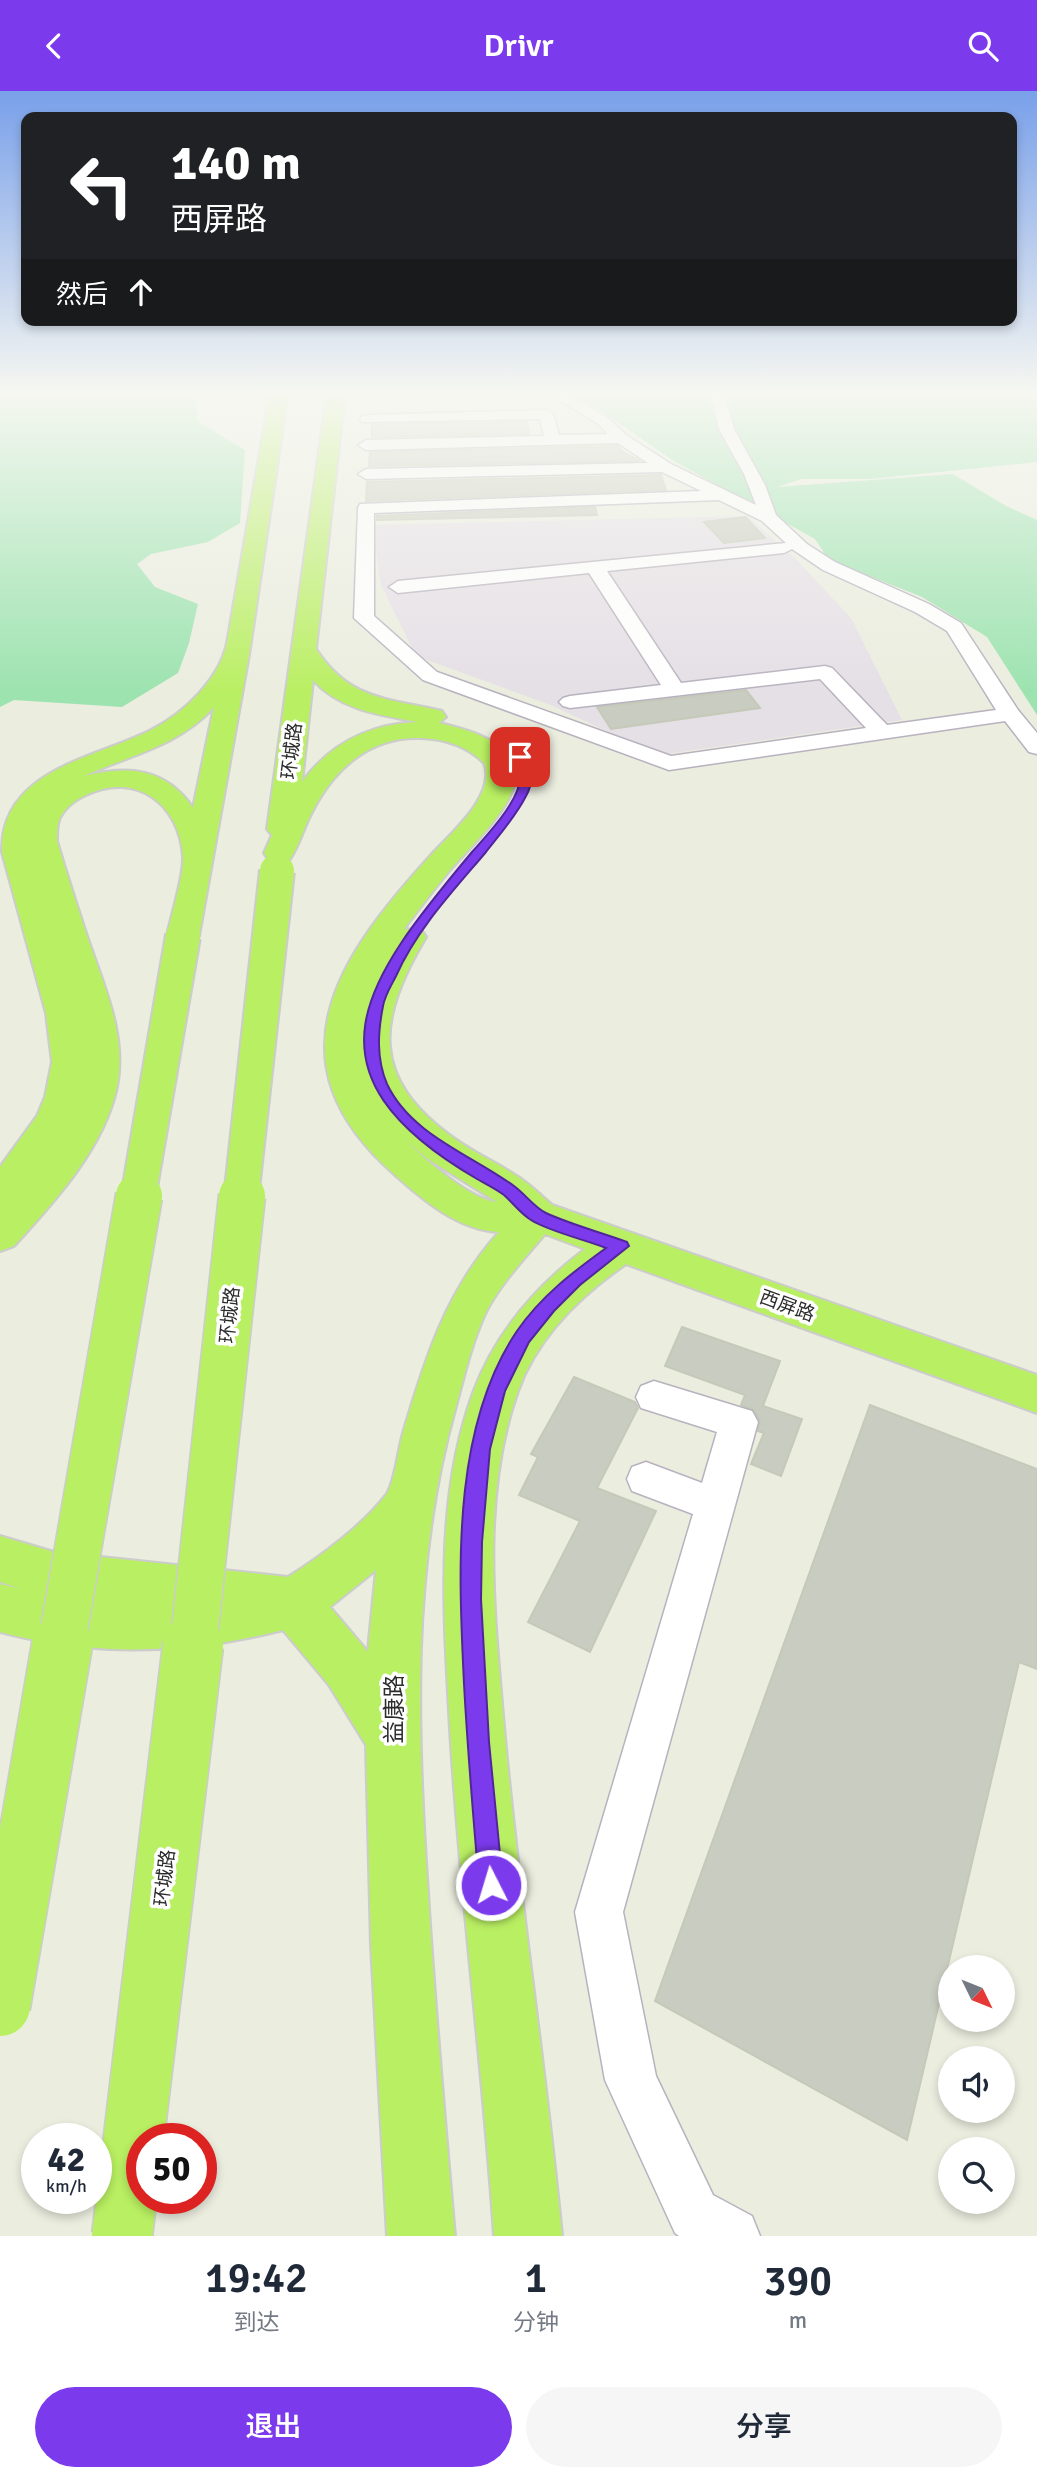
<!DOCTYPE html>
<html lang="zh">
<meta charset="utf-8">
<style>
:root{--surface:#fff;--page:#f6f6f7;--text:#1f2937;--muted:#747a83;--accent:#7c3aed}
body{margin:0;font-family:Signika,"Noto Sans SC",sans-serif;background:var(--page);color:var(--text);height:100vh;display:flex;flex-direction:column;font-size:26px;white-space:nowrap}
*{box-sizing:border-box;margin:0}
p{font-size:23px;color:var(--muted)}
.icon{flex:none;width:38px;height:38px;fill:none;stroke:currentColor;stroke-width:2;stroke-linecap:round;stroke-linejoin:round}
.map{position:relative;height:2145px;overflow:hidden}
.drawer{display:flex;flex-direction:column;background:var(--surface);flex:1}
.drawer>*{flex:none}
.top-card{position:absolute;left:21px;top:21px;width:996px;height:214px;border-radius:14px;box-shadow:0 4px 10px #0003;background:#202124;color:#fff;overflow:hidden}
.needle{width:46px;rotate:133deg}
.fabs{position:absolute;left:938px;top:1864px;display:grid;gap:14px}
.fabs a{display:grid;place-items:center;width:77px;height:77px;border-radius:50%;background:var(--surface);box-shadow:0 4px 10px #0003;font-size:35px}
.speed{position:absolute;left:21px;top:2032px;display:flex;gap:14px;font-size:35px;font-weight:700;text-align:center}
.speed>*{display:grid;place-content:center;width:91px;height:91px;border-radius:50%;background:var(--surface);box-shadow:0 4px 10px #0003;line-height:1}
.speed small{font-size:18px;font-weight:400}
.speed .limit{border:10px solid #d22;background:#fff;color:#111}
.pin{position:absolute;display:grid;place-items:center;width:60px;height:60px;color:#fff;margin:-30px;border-radius:14px;box-shadow:0 4px 10px #0006}
.me{position:absolute;width:77px;margin:-38px;rotate:355deg;stroke-linejoin:round;filter:drop-shadow(0 0 5px #0008)}
.turn{display:flex;align-items:center;gap:24px;height:147px;padding:0 35px;font-size:32px}
.turn .icon{width:91px;height:91px;stroke-width:2.5}
.turn b{display:block;font-size:49px;line-height:60px}
.then{display:flex;align-items:center;height:66px;padding:0 35px;background:#0003;gap:14px;font-size:26px}
.eta{display:flex;justify-content:space-evenly;align-items:center;height:119px;text-align:center}
.eta b{font-size:42px;font-weight:600;line-height:49px}
.cta{display:flex;gap:14px;margin-top:auto;padding:14px 35px}
.cta a{flex:1;height:80px;border-radius:42px;background:var(--accent);color:#fff;font-size:28px;font-weight:600;line-height:80px;text-align:center}
.cta a+a{background:var(--page);color:var(--text)}
header{display:flex;justify-content:space-between;align-items:center;height:91px;padding:0 35px;background:var(--accent);color:#fff;font-size:32px;font-weight:600}
.map>svg:first-child{display:block}
.industrial{fill:#e5dfe6}
.green{fill:#9ce3af}
.building{fill:#c9ccc1;stroke:#c4c9b8;stroke-width:2}
.lines{fill:none;stroke-linecap:round;stroke-linejoin:round}
.minor-casing{stroke:#b8b2bf;stroke-width:3}
.major-casing{stroke:#ccc;stroke-width:4}
.minor{fill:#fff;fill-rule:evenodd}
.major{fill:#b9ef62;fill-rule:evenodd}
.major-bridge-far2-casing{stroke:#ccc;stroke-width:38;stroke-linecap:butt}
.major-bridge-far1-casing{stroke:#ccc;stroke-width:49;stroke-linecap:butt}
.major-bridge-casing{stroke:#ccc;stroke-width:63;stroke-linecap:butt}
.major-bridge-far2{stroke:#b9ef62;stroke-width:34}
.major-bridge-far1{stroke:#b9ef62;stroke-width:46}
.major-bridge{stroke:#b9ef62;stroke-width:60}
.route{fill:#7c3aed;stroke:#51269a;stroke-width:2}
.labels{text-anchor:middle;dominant-baseline:central;stroke-width:7;stroke-linejoin:round;paint-order:stroke}
.street-label{font-size:19px;fill:#2c2c2c;stroke:#fff}
.near-street-label{font-size:23px;fill:#2c2c2c;stroke:#fff}
</style>
<header><svg class="icon" aria-label="back" viewBox="0 0 24 24"><path d="M15 5l-7 7 7 7"/></svg>Drivr<svg class="icon" aria-label="search" viewBox="0 0 24 24"><circle cx="10" cy="10" r="6"/><path d="M15 15l6 6"/></svg></header>
<div class="map">
<svg width="1037" height="2145" viewBox="0 0 1037 2145">
<rect width="100%" height="100%" fill="#ebeddf"/>
<!-- industrial -->
<path class="industrial" d="M747,425L794,466L851,527L902,629L666,663L615,644L551,614L416,565L381,494L372,434Z"/>
<!-- green -->
<path class="green" d="M0,302H197V330L245,359L240,432L208,451L151,463L137,473L155,496L198,513L189,552L178,582L122,616L14,609L0,616Z
M567,302H1037V371L870,388H801L777,396L953,383L1006,415L1037,429V624L987,546L922,506L829,469L815,448L674,370L597,317Z"/>
<!-- building -->
<path class="building" d="M527,331L529,343L372,346V333Z
M617,355L624,362L640,370L369,375L370,361Z
M661,384L666,399L366,410L367,391Z
M595,416L597,424L377,429V425Z
M745,426L765,447L724,452L704,431Z
M746,599L760,617L611,638L597,616Z
M682,1236L780,1270L763,1315L802,1328L781,1385L751,1373L764,1342L758,1340L760,1330L754,1319L741,1314L745,1304L665,1275Z
M574,1286L635,1311L638,1317L597,1397L656,1420L590,1561L528,1531L580,1430L519,1404L538,1366L531,1363Z
M870,1314L1037,1378V1578L1019,1571L907,2049L655,1910Z"/>
<g class="lines">
<!-- minor casing -->
<g class="minor-casing">
<path id="minor" d="M547,302H565L607,326L626,344L671,373L756,414L744,383L719,338L710,302H724L734,338L765,394L776,424L807,453L835,471L929,513L961,532L1018,619L1037,642V663L1029,661L1005,630L669,679L423,589L354,527L358,417L360,413L701,400L662,381L366,388L358,383L366,378L648,372L618,352L366,359L358,354L366,349L544,345L540,328L362,331L360,328L362,325L367,324L546,319L553,323L559,344L608,343L597,332ZM719,409L762,430L786,452L398,490L389,496L398,502L589,482L661,594L570,605L563,607L559,611L563,615L570,617L820,588L866,637L671,665L437,581L374,525V422ZM792,458L823,479L915,521L947,540L996,619L887,634L832,577L825,575L681,592L607,480L784,462Z
M654,1290L752,1320L758,1331L623,1821L656,1985L713,2104L752,2125L760,2145H679L675,2142L605,1989L575,1821L693,1423L632,1400L627,1388L632,1376L646,1371L702,1392L717,1341L641,1317L636,1306L641,1295Z"/>
</g>
<!-- major casing -->
<g class="major-casing">
<path id="major" d="M270,302H288L249,564L199,845L194,852L183,855L172,852L167,845C171,824 184,785 183,766C180,713 136,680 86,704C75,709 64,717 59,729C57,735 57,743 57,750C67,784 78,818 89,851C105,897 127,946 117,996C104,1057 55,1110 14,1155L0,1160V1076L37,1025L45,1006L52,971L46,922L2,761C0,678 97,667 151,639C184,622 219,589 227,552ZM214,616L193,717C166,677 128,674 84,685C130,664 179,655 214,616Z
M327,302H345L316,558C350,610 388,607 442,620L446,626L439,632C466,638 518,651 515,688C513,717 469,757 450,779C434,798 419,818 404,838L421,839L426,846C377,929 369,987 455,1048C474,1062 496,1071 515,1084C529,1092 540,1104 552,1114L1037,1284V1322L626,1173C581,1204 537,1247 518,1300C480,1406 495,1526 504,1636C519,1806 546,1975 562,2145H494C483,1976 460,1807 450,1638C444,1527 434,1409 473,1302C495,1242 535,1196 585,1158L545,1143C525,1167 502,1191 487,1219C472,1250 464,1286 455,1319C411,1477 417,1641 428,1802C435,1917 445,2031 455,2145H387L371,1854L366,1654L329,1594L283,1539C190,1563 94,1566 0,1541V1493L21,1498L0,1491V1445L54,1461L288,1486C320,1466 363,1434 386,1404C395,1392 398,1358 403,1342C425,1268 446,1200 499,1141C458,1139 423,1109 394,1083C266,970 338,866 431,764C450,743 497,704 484,672C467,655 445,648 421,647C368,645 332,680 310,725C303,739 299,755 290,768L279,771L268,768L264,762L272,744L267,738ZM313,589C340,619 380,624 418,631C369,633 331,652 302,691ZM405,1049L428,1068L497,1111C470,1109 425,1068 405,1049ZM376,1479L369,1549L368,1561L330,1516Z"/>
</g>
<!-- minor -->
<use href="#minor" class="minor"/>
<!-- major -->
<use href="#major" class="major"/>
<!-- major-bridge-far2 casing -->
<g class="major-bridge-far2-casing">
<path id="major-bridge-far2" d="M138,1107L183,845
M241,1107L277,780"/>
</g>
<!-- major-bridge-far1 casing -->
<g class="major-bridge-far1-casing">
<path id="major-bridge-far1" d="M61,1556L139,1105
M193,1556L242,1105"/>
</g>
<!-- major-bridge casing -->
<g class="major-bridge-casing">
<path id="major-bridge" d="M0,1915L62,1554
M122,2145L193,1554"/>
</g>
<!-- major-bridge-far2 -->
<use href="#major-bridge-far2" class="major-bridge-far2"/>
<!-- major-bridge-far1 -->
<use href="#major-bridge-far1" class="major-bridge-far1"/>
<!-- major-bridge -->
<use href="#major-bridge" class="major-bridge"/>
</g>
<!-- sky -->
<linearGradient id="sky" x2="0" y2="1"><stop stop-color="#79a0ea"/><stop offset="0.5" stop-color="#f6f7f1"/><stop offset="1" stop-color="#f6f7f1" stop-opacity="0"/></linearGradient>
<rect width="1037" height="603" fill="url(#sky)"/>
<!-- route -->
<path class="route" d="M520,663C535,669 533,693 526,705C516,725 500,743 486,761C453,800 417,838 396,885C391,895 385,904 383,915C378,941 376,967 387,993C411,1044 472,1064 514,1095C525,1103 534,1116 546,1122C572,1134 600,1141 627,1151L629,1155L580,1194L554,1220L529,1251L505,1300L490,1358L482,1451L481,1508L489,1651L503,1794L500,1802L491,1806L483,1802L479,1794C473,1720 466,1645 463,1571C458,1464 455,1332 517,1240C541,1205 573,1181 606,1157C586,1149 548,1140 531,1129C521,1123 513,1112 504,1104C496,1098 486,1093 477,1088C294,981 364,890 472,761C487,744 524,706 520,681C519,676 516,671 514,666Z"/>
<g class="labels">
<!-- street labels -->
<g class="street-label">
<text transform="translate(292 660) rotate(-83)">环城路</text>
<text transform="translate(787 1215) rotate(20)">西屏路</text>
<text transform="translate(230 1224) rotate(-84)">环城路</text>
<text transform="translate(165 1787) rotate(-83)">环城路</text>
</g>
<!-- near-street labels -->
<g class="near-street-label">
<text transform="translate(394 1618) rotate(-90)">益康路</text>
</g>
</g>
</svg>
<div class="fabs">
<a><svg class="needle" viewBox="-14 -14 28 28"><path d="M0-13l5 13h-10z" fill="#e53935"/><path d="M0 13l5-13h-10z" fill="#747a83"/></svg></a>
<a><svg class="icon" aria-label="sound" viewBox="0 0 24 24"><path d="M4 9h4l5-4v14l-5-4H4zM17 9q2 3 0 6"/></svg></a>
<a><svg class="icon" aria-label="search" viewBox="0 0 24 24"><circle cx="10" cy="10" r="6"/><path d="M15 15l6 6"/></svg></a>
</div>
<div class="speed"><div>42<small>km/h</small></div><div class="limit">50</div></div>
<div class="pin" style="left:520px;top:666px;background:#d93025"><svg class="icon" aria-label="arrive" viewBox="0 0 24 24"><path d="M6 21V4h12l-3 4 3 4H6"/></svg></div>
<svg class="me" style="left:491px;top:1794px" viewBox="-20 -20 40 40"><circle r="17" fill="#7c3aed" stroke="#fff" stroke-width="3"/><path d="M0-11L8 9 0 5-8 9z" fill="#fff"/></svg>
<div class="top-card">
<div class="turn"><svg class="icon" aria-label="left" viewBox="0 0 24 24"><path d="M17 20v-9H6M10 6l-5 5 5 5"/></svg><div><b>140 m</b>西屏路</div></div>
<div class="then">然后<svg class="icon" aria-label="ahead" viewBox="0 0 24 24"><path d="M12 20V5M6 11l6-6 6 6"/></svg></div>
</div>
</div>
<section class="drawer">
<div class="eta">
<div><b>19:42</b><p>到达</p></div>
<div><b>1</b><p>分钟</p></div>
<div><b>390</b><p>m</p></div>
</div>
<div class="cta"><a>退出</a><a>分享</a></div>
</section>
